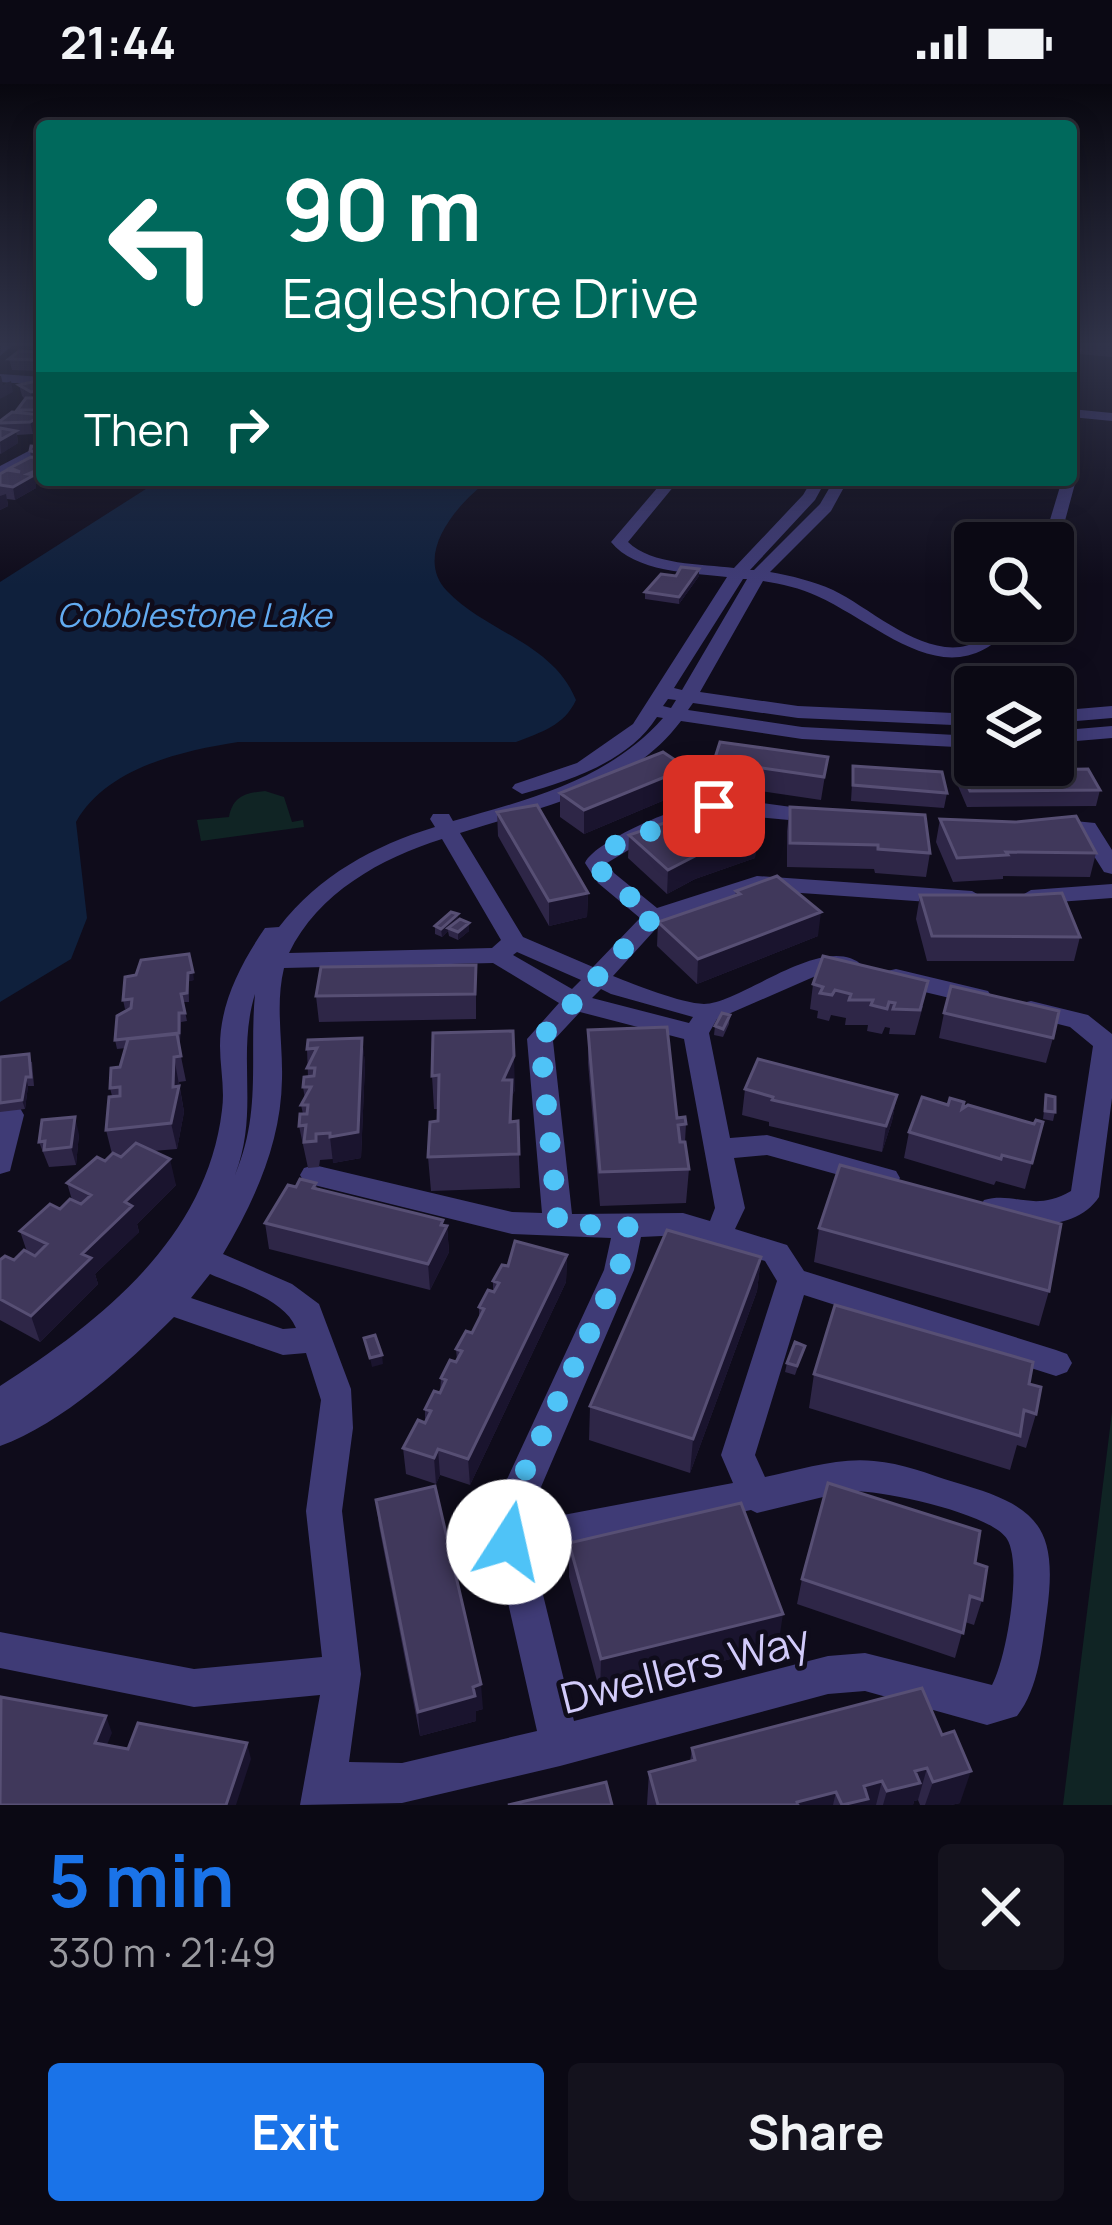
<!DOCTYPE html>
<meta charset="utf-8">
<style>
:root{--surface:#0b0914;--page:#14121d;--text:#f1f3f6;--muted:#9a9aa0;--line:#2b2a34;--accent:#1a73e8}
body{margin:0;font-family:Manrope,sans-serif;background:var(--page);color:var(--text);height:100vh;display:flex;flex-direction:column;font-size:45px;white-space:nowrap}
*{box-sizing:border-box;margin:0}
p{font-size:39px;color:var(--muted)}
.icon{flex:none;width:66px;height:66px;fill:none;stroke:currentColor;stroke-width:2;stroke-linecap:round;stroke-linejoin:round}
.map{position:relative;height:1721px;overflow:hidden}
.drawer{display:flex;flex-direction:column;background:var(--surface);flex:1}
.drawer>*{flex:none}
.hud{position:absolute;left:36px;top:36px;width:1041px;height:366px;border-radius:12px;box-shadow:0 6px 30px #0003,0 0 0 3px var(--line);background:#00695c;color:#fff;overflow:hidden}
.tools{position:absolute;left:954px;top:438px;display:grid;gap:24px}
.tools a{display:grid;place-items:center;width:120px;height:120px;border-radius:12px;background:var(--surface);box-shadow:0 6px 30px #0003,0 0 0 3px var(--line);font-size:60px}
.pin{position:absolute;display:grid;place-items:center;width:102px;height:102px;color:#fff;margin:-51px;border-radius:24px;box-shadow:0 6px 18px #0006}
.me{position:absolute;width:132px;margin:-66px;rotate:10deg;stroke-linejoin:round;filter:drop-shadow(0 0 9px #0008)}
.turn{display:flex;align-items:center;gap:42px;height:252px;padding:0 48px;font-size:54px}
.turn .icon{width:156px;height:156px;stroke-width:2.5}
.turn b{display:block;font-size:84px;line-height:102px}
.then{display:flex;align-items:center;height:114px;padding:0 48px;background:#0003;gap:24px;font-size:45px}
.round{display:grid;place-items:center;flex:none;width:126px;height:126px;border-radius:12px;background:var(--page)}
.head{display:flex;align-items:center;justify-content:space-between;height:204px;padding:0 48px}
h1{font-size:72px;font-weight:700;line-height:90px;color:var(--accent)}
.button{display:flex;gap:24px;margin-top:auto;padding:24px 48px}
.button a{flex:1;height:138px;border-radius:12px;background:var(--accent);color:#fff;font-size:48px;font-weight:700;line-height:138px;text-align:center}
.button a+a{background:var(--page);color:var(--text)}
.status{display:flex;justify-content:space-between;align-items:center;height:84px;padding:0 60px;background:var(--surface);direction:ltr}
.status svg{height:33px;fill:currentColor}
.map>svg:first-child{display:block}
.green{fill:#102424}
.water{fill:#0f203c}
.lines{fill:none;stroke-linecap:round;stroke-linejoin:round}
.minor{fill:#3f3b76;fill-rule:evenodd}
.wall{fill:#2e2647}
.shaded-wall{fill:#1a142e}
.building{fill:#40385b;stroke:#574f74;stroke-width:3}
.route{stroke:#4fc3f7;stroke-width:21;stroke-dasharray:0 37.8}
.labels{text-anchor:middle;dominant-baseline:central;stroke-width:9;stroke-linejoin:round;paint-order:stroke}
.far-water-label{font-size:33px;font-style:italic;fill:#62abf1;stroke:#0f0c1b}
.near-street-label{font-size:42px;fill:#d2cbfa;stroke:#0f0c1b}
</style>
<div class="status"><b>21:44</b><svg viewBox="0 0 49 12"><path d="M0 12V9h3v3zM5 12V6h3v6zM10 12V3h3v9zM15 12V0h3v12zM26 1h20v11H26zM47 4h2v5h-2z"/></svg></div>
<div class="map">
<svg width="1112" height="1721" viewBox="0 0 1112 1721">
<rect width="100%" height="100%" fill="#0f0c1b"/>
<!-- green -->
<path class="green" d="M265,707L284,713L292,738L303,736L304,743L201,757L197,736L229,733C233,713 244,709 265,707Z
M1112,1328V1721H1063Z"/>
<!-- water -->
<path class="water" d="M160,396H489C459,418 412,470 447,507C487,549 552,558 576,616C564,642 541,648 516,658H238C181,667 106,684 76,738L87,834L71,875L0,918V498Z"/>
<g class="lines">
<!-- minor -->
<path class="minor" d="M14,260L0,272L1,260Z
M0,290L42,293V301L0,298Z
M1071,325L1112,329V337L1071,333Z
M42,360V370L0,392V382Z
M1071,392L1076,396L1059,459L1053,463V459H1043L1062,396H1071Z
M664,396H679L628,458C651,481 702,480 734,484L803,411L812,396H826L815,416L750,486H754L820,420L834,396H848L831,427L770,488C792,492 813,497 833,506C870,524 916,568 960,563C977,561 987,549 997,537H1016C952,618 885,543 817,512C800,504 782,500 763,497L700,608L798,622L975,630V642L798,634L693,619L688,626L802,643L975,652V664L802,655L681,637C627,708 540,723 460,749L523,853L593,883L640,834L598,799L585,779C596,755 691,716 718,716C752,716 787,723 821,727L832,733L821,739L716,729L645,756L607,779L614,789L657,824L757,792L972,807L984,814L972,821L759,806L662,838L613,892C635,901 681,919 704,920C741,920 825,846 863,882L851,890L818,891L717,935L709,949L730,1054L767,1051L896,1087L900,1094L896,1101L886,1104L767,1071L734,1074L745,1124L735,1145L787,1161L804,1187L1056,1266L1067,1270L1072,1279L1067,1288L1056,1292L804,1211L755,1371L765,1393C800,1386 838,1373 874,1377C902,1379 928,1390 954,1398C1034,1421 1059,1439 1047,1527C1042,1562 1039,1604 1017,1632L987,1641L865,1607L828,1610L560,1682L402,1719L300,1721L320,1611L194,1623L0,1584V1548L194,1585L322,1573L306,1427L321,1316L306,1269L283,1271L174,1233C128,1279 62,1340 0,1362V1302C101,1237 207,1154 222,1026C225,1005 220,983 220,962C220,919 241,879 265,844L279,843C320,791 373,762 435,743L430,735L433,730H449L453,737C530,715 608,696 663,634L657,633C629,677 570,697 522,710L512,704L515,700L577,679L633,640L727,493C690,489 635,488 611,458ZM743,495H747L682,606L674,604ZM668,615L676,616L671,624L663,622ZM442,755L501,856L492,864L289,869C318,809 381,774 442,755ZM517,868L581,896L572,905L513,871ZM493,879L559,919L527,955L542,1129L512,1128L314,1081L304,1084L300,1091L304,1098L314,1101L512,1150L611,1154L604,1186L489,1434L491,1458L497,1470L537,1647L402,1679L349,1678L361,1590L342,1427L353,1344L351,1305L319,1220L292,1200L223,1170C255,1116 281,1059 282,995C283,958 275,921 284,884ZM601,905L611,910L693,933L689,939L592,914ZM255,910C249,974 262,1028 235,1091C260,1027 236,972 255,910ZM580,928L684,955L715,1124L710,1137L683,1129L572,1130L553,957ZM683,1151L765,1177L777,1197L721,1371L733,1399L526,1438L634,1186L641,1153ZM210,1190C237,1202 284,1215 296,1244L283,1245L191,1214ZM848,1407C879,1405 991,1429 1007,1455C1023,1481 1006,1576 992,1601L865,1569L828,1572L574,1637L533,1470L751,1426L757,1429Z
M1112,622V634L1053,639V627Z
M1112,642V654L1053,659V647Z
M1054,735L1095,739L1112,766V790L1104,788L1080,750L1046,746L1043,741L1046,736Z
M1112,800V814L1031,820L1019,813L1031,806Z
M896,885L988,907L992,913L979,921L887,899L884,893L887,887Z
M1031,917L1088,931L1112,950V1014L1099,1113C1075,1149 1019,1143 984,1132L979,1124L984,1116C1015,1107 1033,1129 1071,1107L1093,962L1070,943L1022,931L1018,925L1022,919Z
M10,1021L20,1024L24,1031L10,1087L0,1090V1025Z"/>
</g>
<!-- wall -->
<path class="wall" d="M1071,260H1112V273L1079,270L1076,288L1071,298Z
M42,268V285L39,287L12,286L9,275Z
M42,297V344L33,350L17,351L18,359L0,370V337L17,329V326L25,315L22,312L19,301Z
M42,363V396L36,400V404L15,416L7,415L8,422L0,426V390L11,387L10,384L31,373L30,367Z
M676,492H699L679,520L645,515V508Z
M828,673L821,716L712,700L714,677Z
M853,682L947,709L944,724L851,717Z
M687,684L686,707L584,750L560,733V709Z
M961,687L1100,706L1096,722L967,723L958,702Z
M790,723L930,769L926,793L875,789L874,785L787,783V747Z
M497,728L588,809L587,833L549,842L498,752Z
M940,735L1096,769L1090,793L1003,792V795L953,798L936,758Z
M757,750L755,774L695,795L667,810L628,774L629,751Z
M736,807L818,852L697,900L657,862L658,838L735,812Z
M920,811L1080,853L1074,877H927L916,835Z
M458,835L469,847L458,856L449,852L448,847L442,853L435,850V842Z
M476,881V935L319,938L316,912Z
M125,893L194,896L189,897V918H183L187,937L181,938L180,958H178L186,997L179,998L184,1028L177,1065L153,1067L176,1101L137,1140L139,1148L95,1190L98,1200L40,1258L0,1236V1176H14L27,1168L20,1147L60,1125L72,1116L67,1099L105,1077L112,1070L106,1046L112,1012L110,1004L120,983L126,964L117,965L115,956L131,924L125,925L123,916Z
M813,900L923,922L915,951L889,950L890,944L885,943L882,950L867,947L868,941H845L846,934L831,931L829,937L817,934L818,927L810,925Z
M944,929L1053,954L1046,979L939,954Z
M730,931L729,940L723,953L714,951L715,942Z
M588,946L686,1040L685,1058L689,1085L686,1119L600,1122L588,979Z
M433,949L515,1006L512,1012V1038L518,1037L520,1104L431,1107L428,1073L438,1037L439,1025H434L432,992Z
M362,954L365,980L361,1074L333,1079V1075L320,1076L319,1083L308,1084L299,1042L303,1030L301,1021L305,1015L303,1003L308,993L307,965Z
M0,973L32,978L34,1002H28L25,1025L0,1028Z
M745,1005L897,1011L892,1037L882,1068L769,1042V1038L742,1031Z
M1046,1011L1055,1028L1053,1037L1043,1035Z
M963,1024L1034,1040L1043,1038L1025,1105L996,1097L994,1101L904,1074L909,1048Z
M79,1050L76,1081L49,1083L39,1058Z
M316,1099L317,1105L443,1136V1141L447,1142L449,1168L430,1206L269,1165L265,1139L296,1103Z
M819,1144L1049,1207L1039,1242L814,1178Z
M567,1171L566,1198L470,1401L440,1391L436,1400L406,1390L403,1364L425,1339V1325L440,1309L441,1294L457,1277L456,1265L472,1249L479,1235V1223L493,1208V1197L508,1182Z
M761,1173L757,1207L690,1389L589,1356L590,1322Z
M805,1262L795,1291L785,1288L787,1279Z
M814,1290L1029,1300L1036,1330L1026,1364L1017,1361L1010,1386L809,1324Z
M376,1416L483,1625L476,1627V1637L420,1652L379,1442Z
M569,1459L778,1563L600,1608L569,1493Z
M975,1479L982,1516L974,1541L965,1538L955,1574L797,1520L802,1495Z
M922,1604L960,1719L951,1721H920L918,1716L914,1717L913,1721H647L649,1688L690,1678L692,1664Z"/>
<!-- shaded-wall -->
<path class="shaded-wall" d="M42,272V285L39,287L37,276Z
M0,292H1L3,301L11,297L13,308L0,315Z
M42,306V318L33,320L31,308Z
M42,331V344L33,350L30,338Z
M16,347L18,359L1,370L0,356Z
M42,384V396H45L36,400V404L15,416L13,403L28,390Z
M6,410L8,422L0,426V412Z
M699,485V492L679,520V513Z
M687,684L686,707L584,750V726Z
M757,750L755,774L695,795L667,810L668,786L697,771Z
M588,809L587,833L549,842V817Z
M821,828L818,852L697,900L698,875Z
M458,830L459,838L448,844V847L442,853L441,845Z
M469,839V847L458,856V848Z
M193,888L194,896L189,897V918L188,889Z
M362,954L365,980L361,1074L333,1079L330,1053Z
M514,972L515,1006L512,1012L510,1071V1038L503,996Z
M174,973L184,1028L177,1065L171,1039Z
M26,993L28,1002L25,1025L22,1016Z
M897,1011L892,1037L882,1068L886,1042Z
M75,1033L79,1050L76,1081L71,1063Z
M170,1075L176,1101L137,1140L139,1148L95,1190L98,1200L40,1258L31,1232L125,1118Z
M443,1136V1149L447,1142L449,1168L430,1206L428,1180Z
M567,1171L566,1198L470,1401L468,1375Z
M761,1173L757,1207L690,1389L693,1355Z
M382,1271L383,1280L372,1283L370,1274Z
M438,1365L440,1391L436,1400L434,1374Z
M783,1530L778,1563L600,1608L601,1575Z
M481,1600L483,1625L476,1627V1637L420,1652L418,1628Z
M106,1632L112,1649L101,1675L95,1659Z
M247,1659L251,1675L236,1721H226Z
M927,1684L918,1716L914,1717L913,1721H883L887,1707L915,1687Z
M971,1687L960,1719L951,1721H925L933,1698Z
M882,1697L876,1721H842L864,1702Z
M836,1708L833,1721H796L797,1718Z"/>
<!-- building -->
<path class="building" d="M1071,265L1080,266L1076,276L1071,275Z
M19,267L42,268V272L37,276L9,275Z
M40,296L42,297V306L31,308L19,301Z
M26,314H42V326H17Z
M12,328L42,331L30,338L0,339V337Z
M0,344L16,347L0,356Z
M31,362L42,363V369L30,367Z
M31,373L42,374V384L28,390L34,391L13,403L0,401V390L7,386L20,388L10,384Z
M681,483L699,485L679,513L645,508L661,490L676,492Z
M720,658L828,673L824,693L714,677Z
M663,668L687,684L584,726L560,709Z
M853,682L942,688L947,709L853,701Z
M1088,685L1100,706L970,707L961,687Z
M720,720L757,750L697,771L668,786L629,751Z
M537,721L588,809L549,817L497,728Z
M790,723L925,731L930,769L878,765V761L790,759Z
M1076,732L1096,769L1006,768L1008,771L957,774L940,735L1015,738Z
M777,792L821,828L698,875L658,838L740,810L736,807Z
M1062,809L1080,853L932,852L920,811H1030Z
M451,828L458,830L441,845L435,842Z
M460,835L469,839L458,848L448,844Z
M189,870L193,888L188,889L187,909L181,910L185,929H179V949L115,956L117,932L131,924L132,915L123,916L125,893L136,891L141,876Z
M823,872L928,897L920,926L893,925L895,919L889,918L887,925L871,921L873,916H849L851,910L835,906L832,911L820,909L823,903L813,900Z
M476,881L475,910L316,912L321,883Z
M951,902L1059,927L1053,954L944,929Z
M722,929L730,931L723,945L715,942Z
M667,943L677,1034L685,1033L686,1040L678,1041L680,1058H685L689,1085L600,1088L588,946Z
M513,947L514,972L503,996H512L510,1038L518,1037L519,1070L428,1073L430,1038L438,1037L439,991L432,992L433,949Z
M177,950L181,972L174,973L173,1003L179,1002L171,1039L106,1046L109,1013L120,1012V1003L110,1004L111,984L120,983L128,955Z
M362,954L358,1048L330,1053V1049L316,1050V1057L304,1058L306,1041L299,1042L300,1030H307L308,1021H301L311,1003H303L304,993L314,992L315,984H307L317,964L307,965L308,956Z
M29,970L31,993H26L22,1016L0,1019V973Z
M758,975L897,1011L886,1042L772,1016L773,1013L745,1005Z
M1046,1011L1055,1013V1028L1045,1027Z
M922,1013L948,1021L950,1014L964,1018L962,1025L968,1021L1034,1040L1036,1036L1043,1038L1032,1079L1002,1071L1001,1075L909,1048Z
M75,1033L71,1063L44,1066L45,1057L39,1058L42,1036Z
M136,1059L170,1075L125,1118L132,1122L82,1170L91,1174L31,1232L0,1215V1176L5,1172L14,1176L24,1166L35,1172L47,1160L20,1147L50,1120L60,1125L70,1115L81,1120L91,1111L67,1099L97,1073L105,1077L113,1069L121,1073Z
M840,1081L1061,1140L1049,1207L819,1144Z
M300,1095L316,1099L313,1104L443,1136L441,1141L447,1142L428,1180L265,1139L288,1101L296,1103Z
M667,1146L761,1173L693,1355L590,1322Z
M515,1157L567,1171L468,1375L438,1365L434,1374L403,1364L418,1336L425,1339L431,1327L425,1325L434,1307L440,1309L446,1296L441,1294L450,1276L456,1278L462,1267L456,1265L466,1247L472,1249L484,1225L479,1223L488,1206L494,1208L499,1199L493,1197L502,1181L508,1182Z
M835,1221L1033,1278L1029,1300L1041,1303L1036,1330L1024,1326L1020,1352L814,1290Z
M375,1251L382,1271L370,1274L364,1254Z
M795,1258L805,1262L797,1282L787,1279Z
M828,1399L980,1447L975,1479L987,1483L982,1516L970,1512L963,1549L802,1495Z
M435,1402L481,1600L473,1603L475,1612L418,1628L376,1416Z
M741,1419L783,1530L601,1575L569,1459Z
M922,1604L942,1651L954,1647L971,1687L933,1698L927,1684L915,1687L920,1699L887,1707L882,1697L864,1702L868,1715L842,1721L836,1708L797,1718L798,1721H658L649,1688L695,1676L692,1664Z
M1,1613L106,1632L95,1659L128,1665L138,1639L247,1659L226,1721H0Z
M606,1698L612,1721H508Z"/>
<!-- sky -->
<linearGradient id="sky" x2="0" y2="1"><stop stop-color="#08070f"/><stop offset="0.52" stop-color="#31344a"/><stop offset="1" stop-color="#31344a" stop-opacity="0"/></linearGradient>
<rect width="1112" height="501" fill="url(#sky)"/>
<g class="lines">
<!-- route -->
<path class="route" d="M509,1458L507,1434L518,1402L619,1186L628,1143L558,1139L540,955L654,832L606,794L596,779L606,765L714,722"/>
</g>
<g class="labels">
<!-- far-water labels -->
<g class="far-water-label">
<text x="194" y="530">Cobblestone Lake</text>
</g>
<!-- near-street labels -->
<g class="near-street-label">
<text transform="translate(685 1584) rotate(-14)">Dwellers Way</text>
</g>
</g>
</svg>
<div class="tools">
<a><svg class="icon" aria-label="search" viewBox="0 0 24 24"><circle cx="10" cy="10" r="6"/><path d="M15 15l6 6"/></svg></a>
<a><svg class="icon" aria-label="layers" viewBox="0 0 24 24"><path d="M12 4l9 5-9 5-9-5zM3 14l9 5 9-5"/></svg></a>
</div>
<div class="pin" style="left:714px;top:722px;background:#d93025"><svg class="icon" aria-label="arrive" viewBox="0 0 24 24"><path d="M6 21V4h12l-3 4 3 4H6"/></svg></div>
<svg class="me" style="left:509px;top:1458px" viewBox="-20 -20 40 40"><circle r="19" fill="#fff"/><path d="M0-13L10 11 0 6-10 11z" fill="#4fc3f7"/></svg>
<div class="hud">
<div class="turn"><svg class="icon" aria-label="left" viewBox="0 0 24 24"><path d="M17 20v-9H6M10 6l-5 5 5 5"/></svg><div><b>90 m</b>Eagleshore Drive</div></div>
<div class="then">Then<svg class="icon" aria-label="right" viewBox="0 0 24 24"><path d="M7 20v-9h11M14 6l5 5-5 5"/></svg></div>
</div>
</div>
<section class="drawer">
<div class="head"><div><h1>5 min</h1><p>330 m · 21:49</p></div><a class="round"><svg class="icon" aria-label="close" viewBox="0 0 24 24"><path d="M6 6l12 12M18 6L6 18"/></svg></a></div>
<div class="button"><a>Exit</a><a>Share</a></div>
</section>
